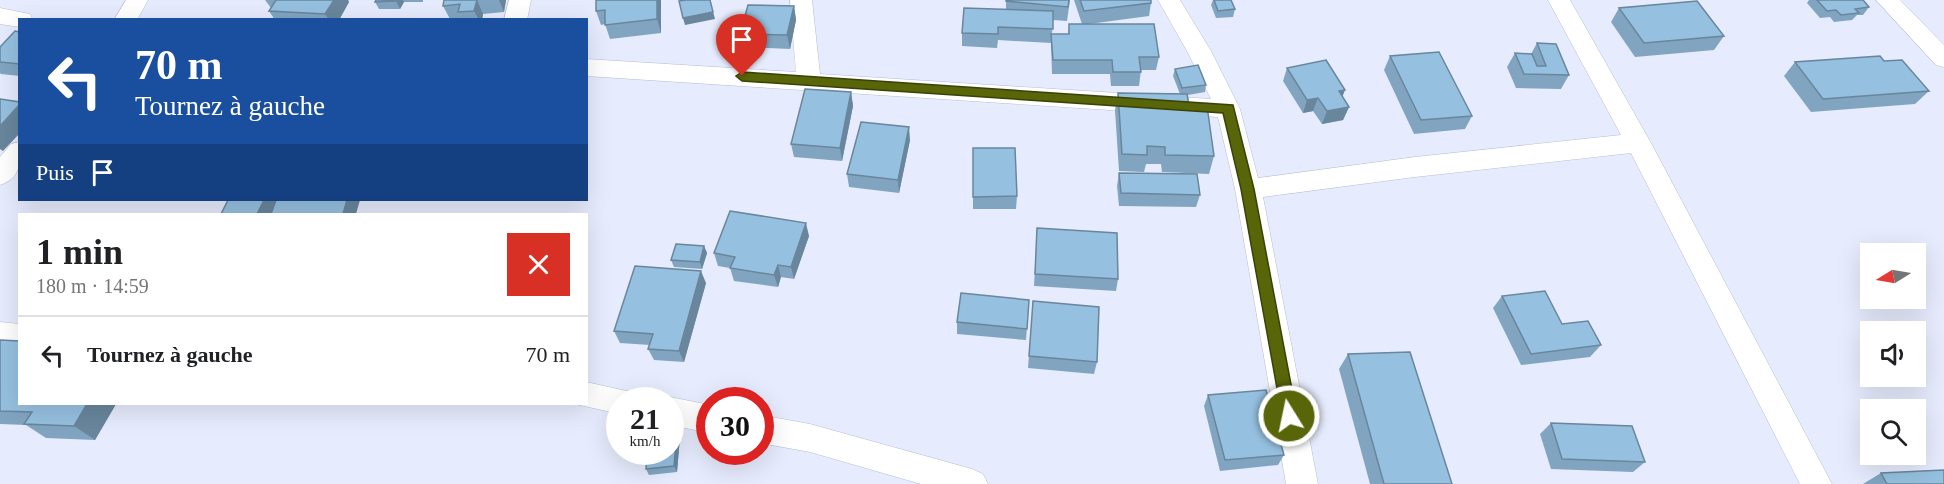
<!DOCTYPE html>
<html lang="fr">
<meta charset="utf-8">
<style>
:root{--surface:#fff;--page:#f6f6f6;--text:#202124;--muted:#757577;--line:#e0e0e0}
body{margin:0;font-family:"Times New Roman",serif;background:var(--page);color:var(--text);height:100vh;display:flex;flex-direction:column;font-size:22px;white-space:nowrap}
*{box-sizing:border-box;margin:0}
p{font-size:20px;color:var(--muted)}
.icon{flex:none;width:33px;height:33px;fill:none;stroke:currentColor;stroke-width:2;stroke-linecap:round;stroke-linejoin:round}
.map{position:relative;flex:1;overflow:hidden}
.side{position:absolute;left:18px;top:213px;width:570px;height:192px;display:flex;flex-direction:column;background:var(--surface);border-radius:0px;box-shadow:0 6px 24px #0002}
.side>*{flex:none}
.guide{position:absolute;left:18px;top:18px;width:570px;height:183px;border-radius:0px;box-shadow:0 6px 24px #0002;background:#1a4fa0;color:#fff;overflow:hidden}
.needle{width:39px;rotate:259deg}
.tools{position:absolute;left:1860px;top:243px;display:grid;gap:12px}
.tools a{display:grid;place-items:center;width:66px;height:66px;border-radius:0px;background:var(--surface);box-shadow:0 6px 24px #0002;font-size:30px}
.speed{position:absolute;left:606px;top:387px;display:flex;gap:12px;font-size:30px;font-weight:700;text-align:center}
.speed>*{display:grid;place-content:center;width:78px;height:78px;border-radius:50%;background:var(--surface);box-shadow:0 6px 24px #0002;line-height:1}
.speed small{font-size:15px;font-weight:400}
.speed .limit{border:9px solid #d22;background:#fff;color:#111}
.pin{position:absolute;display:grid;place-items:center;width:51px;height:51px;color:#fff;margin:-62px -26px;border-radius:50% 50% 50% 0;rotate:-45deg;box-shadow:0 0 6px #0007}
.pin .icon{rotate:45deg}
.me{position:absolute;width:66px;margin:-33px;rotate:350deg;stroke-linejoin:round;filter:drop-shadow(0 0 4px #0008)}
.turn{display:flex;align-items:center;gap:21px;height:126px;padding:0 18px;font-size:27px}
.turn .icon{width:78px;height:78px;stroke-width:2.5}
.turn b{display:block;font-size:42px;line-height:51px}
.then{display:flex;align-items:center;height:57px;padding:0 18px;background:#0003;gap:12px;font-size:22px}
.round{display:grid;place-items:center;flex:none;width:63px;height:63px;border-radius:0px;background:var(--page)}
.summary{display:flex;align-items:center;justify-content:space-between;height:102px;padding:0 18px}
h1{font-size:36px;font-weight:600;line-height:45px}
ul{padding:0;list-style:none}
li{display:flex;align-items:center;gap:18px;height:78px;padding:0 18px;border-top:2px solid var(--line)}
li div{flex:1}
li b{display:block;font-size:22px}
li em{font-style:normal}
.map>svg:first-child{display:block}
.lines{fill:none;stroke-linecap:round;stroke-linejoin:round}
.street-casing{stroke:#b7bdd3;stroke-width:1}
.street{fill:#fff;fill-rule:evenodd}
.wall{fill:#81a5c1}
.shaded-wall{fill:#69869d}
.building{fill:#96c0e0;stroke:#69869d;stroke-width:1.5}
.route{fill:#596509;stroke:#3a4206;stroke-width:1.5}
</style>
<div class="map">
<svg width="1944" height="484" viewBox="0 0 1944 484">
<rect width="100%" height="100%" fill="#e6ebfd"/>
<g class="lines">
<!-- street casing -->
<g class="street-casing">
<path id="street" d="M126,0H148L137,20H114Z
M509,0H531L527,20H504Z
M790,0H812L820,74L1211,99L1187,51L1158,0H1180L1211,51L1240,109L1258,178L1415,157L1621,135L1548,0H1570L1651,143L1832,484H1800L1631,153L1415,177L1263,197L1318,484H1286L1235,189L1218,117L586,76V59L796,72Z
M1876,0H1900L1944,45V67L1936,65Z
M0,8L30,14L33,20H20V27L0,24Z
M20,142C20,161 22,178 0,185V157L11,144Z
M0,322L20,324V348L0,346Z
M586,382L631,392L635,400H620V414L575,404H586Z
M670,397L710,405V433L670,425V400H662Z
M760,415L810,424L972,469L983,474L988,484H921L810,452L760,443Z"/>
</g>
<!-- street -->
<use href="#street" class="street"/>
</g>
<!-- wall -->
<path class="wall" d="M265,0H348L349,2L339,20H275L269,11L271,8Z
M376,0H423V2H404L400,9H379L375,2Z
M444,0H506L504,12L483,14L482,20H462V18L450,19L443,6Z
M596,0H661V33L610,39L605,24L601,25L596,11Z
M1006,0H1070L1067,21L1053,20L1052,34H1068L1069,24H1082L1074,0H1151V3L1149,16L1089,24L1159,57L1156,70H1141L1139,86H1111L1110,74H1052L1051,43L998,40L997,48L962,46V33L1006,9Z
M1213,0H1231L1235,9L1233,17L1216,18L1211,5Z
M1809,0H1863L1869,7L1863,15H1857L1852,20L1834,22L1830,17L1820,18L1807,3Z
M794,6L796,20L790,49L744,47L740,34Z
M1619,8L1724,36L1714,50L1635,57L1611,22Z
M20,32V76L1,74L0,73V47Z
M1537,43L1569,75L1561,89L1516,88L1507,67L1515,53L1531,54Z
M1390,56L1472,116L1465,129L1414,134L1384,70Z
M1884,61L1929,91L1915,104L1811,112L1784,76L1795,62Z
M1287,68L1342,97L1349,107L1343,120L1322,124L1313,111L1303,113L1283,81Z
M1175,69L1206,85L1205,92L1188,95L1189,105L1214,156L1209,174L1162,172L1161,164H1146L1144,172L1119,171L1115,110L1118,93L1180,94L1173,76Z
M851,92L853,106L842,161L794,157L791,144Z
M910,140L899,193L849,187L847,174Z
M973,148L1017,196L1016,209H973Z
M1119,173L1200,195L1196,207L1119,206L1117,186Z
M1037,228L1118,279L1116,291L1034,286Z
M809,236L794,279L781,277L778,287L734,281L730,268L718,266L714,253Z
M704,246L707,253L702,269L674,267L671,260Z
M706,283L684,362L654,360L648,349L650,345L620,343L614,331Z
M1502,296L1562,324L1601,345L1590,357L1521,365L1493,308Z
M1029,300L1026,340L957,334V322Z
M1033,301L1097,362L1094,374L1028,368Z
M0,340L20,404H116L95,440L46,438L26,425L0,424Z
M1348,354L1452,484H1370L1339,369Z
M1208,395L1284,455L1278,465L1220,471L1204,406Z
M1551,423L1645,462L1633,472L1551,469L1540,434Z
M677,431L680,437L677,472L649,475L646,469Z
M1881,473L1944,484H1863Z"/>
<!-- shaded-wall -->
<path class="shaded-wall" d="M334,0H348L349,2L339,20H329L325,14Z
M396,0H403L404,2L400,9L396,1Z
M477,0L483,14L482,20H479L474,11Z
M499,0H506L504,12Z
M657,0H661V33L657,19Z
M710,0L715,19L685,25L683,18Z
M794,6L796,20L790,49L787,35Z
M1345,90L1340,103L1339,91Z
M851,92L853,106L842,161L840,148Z
M1318,98L1313,111L1303,113L1307,100Z
M20,104V133L3,151L0,149V126Z
M1349,107L1343,120L1322,124L1327,111Z
M909,127L910,140L899,193L898,180Z
M264,200H280L274,214H257Z
M347,200H360L356,214H343Z
M806,223L809,236L794,279L791,267Z
M704,246L707,253L702,269L700,262Z
M778,265L781,277L778,287L774,275Z
M701,271L706,283L684,362L679,351Z
M87,404H116L95,440L74,426Z
M677,431L680,437L677,472L674,466Z"/>
<!-- building -->
<path class="building" d="M276,0H334L325,14L269,11Z
M376,0H396V1L375,2Z
M444,0H477L474,11L458,12L460,4L443,6Z
M596,0H657V19L605,25V10L596,11Z
M686,0H710L713,12L683,18L679,1Z
M1006,0H1069L1068,7L1006,1Z
M1080,0H1151V3L1084,11Z
M1214,0H1231L1235,9L1218,11Z
M1817,0H1863L1869,7L1855,9L1859,13L1841,15L1836,10L1827,11Z
M1697,1L1724,36L1644,43L1619,8Z
M748,5L794,6L787,35L740,34Z
M964,8L1053,11V29L998,27V34L962,33Z
M1069,24H1154L1159,57H1139L1141,72H1113L1112,60H1053L1051,34H1069Z
M15,31L20,32V64L0,62V47Z
M1537,43L1556,44L1569,75L1524,74L1515,53L1532,54L1537,66H1546Z
M1439,52L1472,116L1421,120L1390,56Z
M1880,56L1884,61L1902,60L1929,91L1823,99L1795,62Z
M1326,60L1345,90L1339,91L1349,107L1327,111L1318,98L1307,100L1287,68Z
M1198,65L1206,85L1182,88L1175,69Z
M805,89L851,92L840,148L791,144Z
M1118,93L1187,94L1189,105L1207,106L1214,156L1165,155V147L1147,146V155L1122,154Z
M0,99L20,102V104L0,126Z
M861,122L909,127L898,180L847,174Z
M973,148H1015L1017,196L973,197Z
M1119,173L1197,174L1200,195L1121,193Z
M228,200H264L257,214H221Z
M276,200H347L343,214H271Z
M730,211L806,223L791,267L778,265L774,275L730,268L735,257L714,253Z
M1037,228L1117,233L1118,279L1035,274Z
M676,244L704,246L700,262L671,260Z
M635,266L701,271L679,351L648,349L653,334L614,331Z
M1545,291L1562,324L1588,321L1601,345L1531,354L1502,296Z
M961,293L1029,300L1027,329L957,322Z
M1033,301L1099,307L1097,362L1029,356Z
M0,340L20,341V404H87L74,426L24,424L32,412L0,411Z
M1410,352L1452,484H1384L1348,354Z
M1266,390L1284,455L1225,460L1208,395Z
M1551,423L1632,426L1645,462L1562,459Z
M677,431L674,466L646,469L647,452H670V432Z
M1944,470V484H1887L1881,473Z"/>
<!-- route -->
<path class="route" d="M742,72L1233,105L1254,189L1297,416L1295,421L1289,423L1284,421L1282,416L1241,189L1223,113L742,81L736,76Z"/>
</svg>
<div class="tools">
<a><svg class="needle" viewBox="-14 -14 28 28"><path d="M0-13l5 13h-10z" fill="#e53935"/><path d="M0 13l5-13h-10z" fill="#757577"/></svg></a>
<a><svg class="icon" aria-label="sound" viewBox="0 0 24 24"><path d="M4 9h4l5-4v14l-5-4H4zM17 9q2 3 0 6"/></svg></a>
<a><svg class="icon" aria-label="search" viewBox="0 0 24 24"><circle cx="10" cy="10" r="6"/><path d="M15 15l6 6"/></svg></a>
</div>
<div class="speed"><div>21<small>km/h</small></div><div class="limit">30</div></div>
<div class="pin" style="left:742px;top:76px;background:#d93025"><svg class="icon" aria-label="arrive" viewBox="0 0 24 24"><path d="M6 21V4h12l-3 4 3 4H6"/></svg></div>
<svg class="me" style="left:1289px;top:416px" viewBox="-20 -20 40 40"><circle r="17" fill="#596509" stroke="#fff" stroke-width="3"/><path d="M0-11L8 9 0 5-8 9z" fill="#fff"/></svg>
<div class="guide">
<div class="turn"><svg class="icon" aria-label="left" viewBox="0 0 24 24"><path d="M17 20v-9H6M10 6l-5 5 5 5"/></svg><div><b>70 m</b>Tournez à gauche</div></div>
<div class="then">Puis<svg class="icon" aria-label="arrive" viewBox="0 0 24 24"><path d="M6 21V4h12l-3 4 3 4H6"/></svg></div>
</div>
<section class="side">
<div class="summary"><div><h1>1 min</h1><p>180 m · 14:59</p></div><a class="round" style="background:#d93025;color:#fff"><svg class="icon" aria-label="close" viewBox="0 0 24 24"><path d="M6 6l12 12M18 6L6 18"/></svg></a></div>
<ul>
<li><svg class="icon" aria-label="left" viewBox="0 0 24 24"><path d="M17 20v-9H6M10 6l-5 5 5 5"/></svg><div><b>Tournez à gauche</b></div><em>70 m</em></li>
</ul>
</section>
</div>
